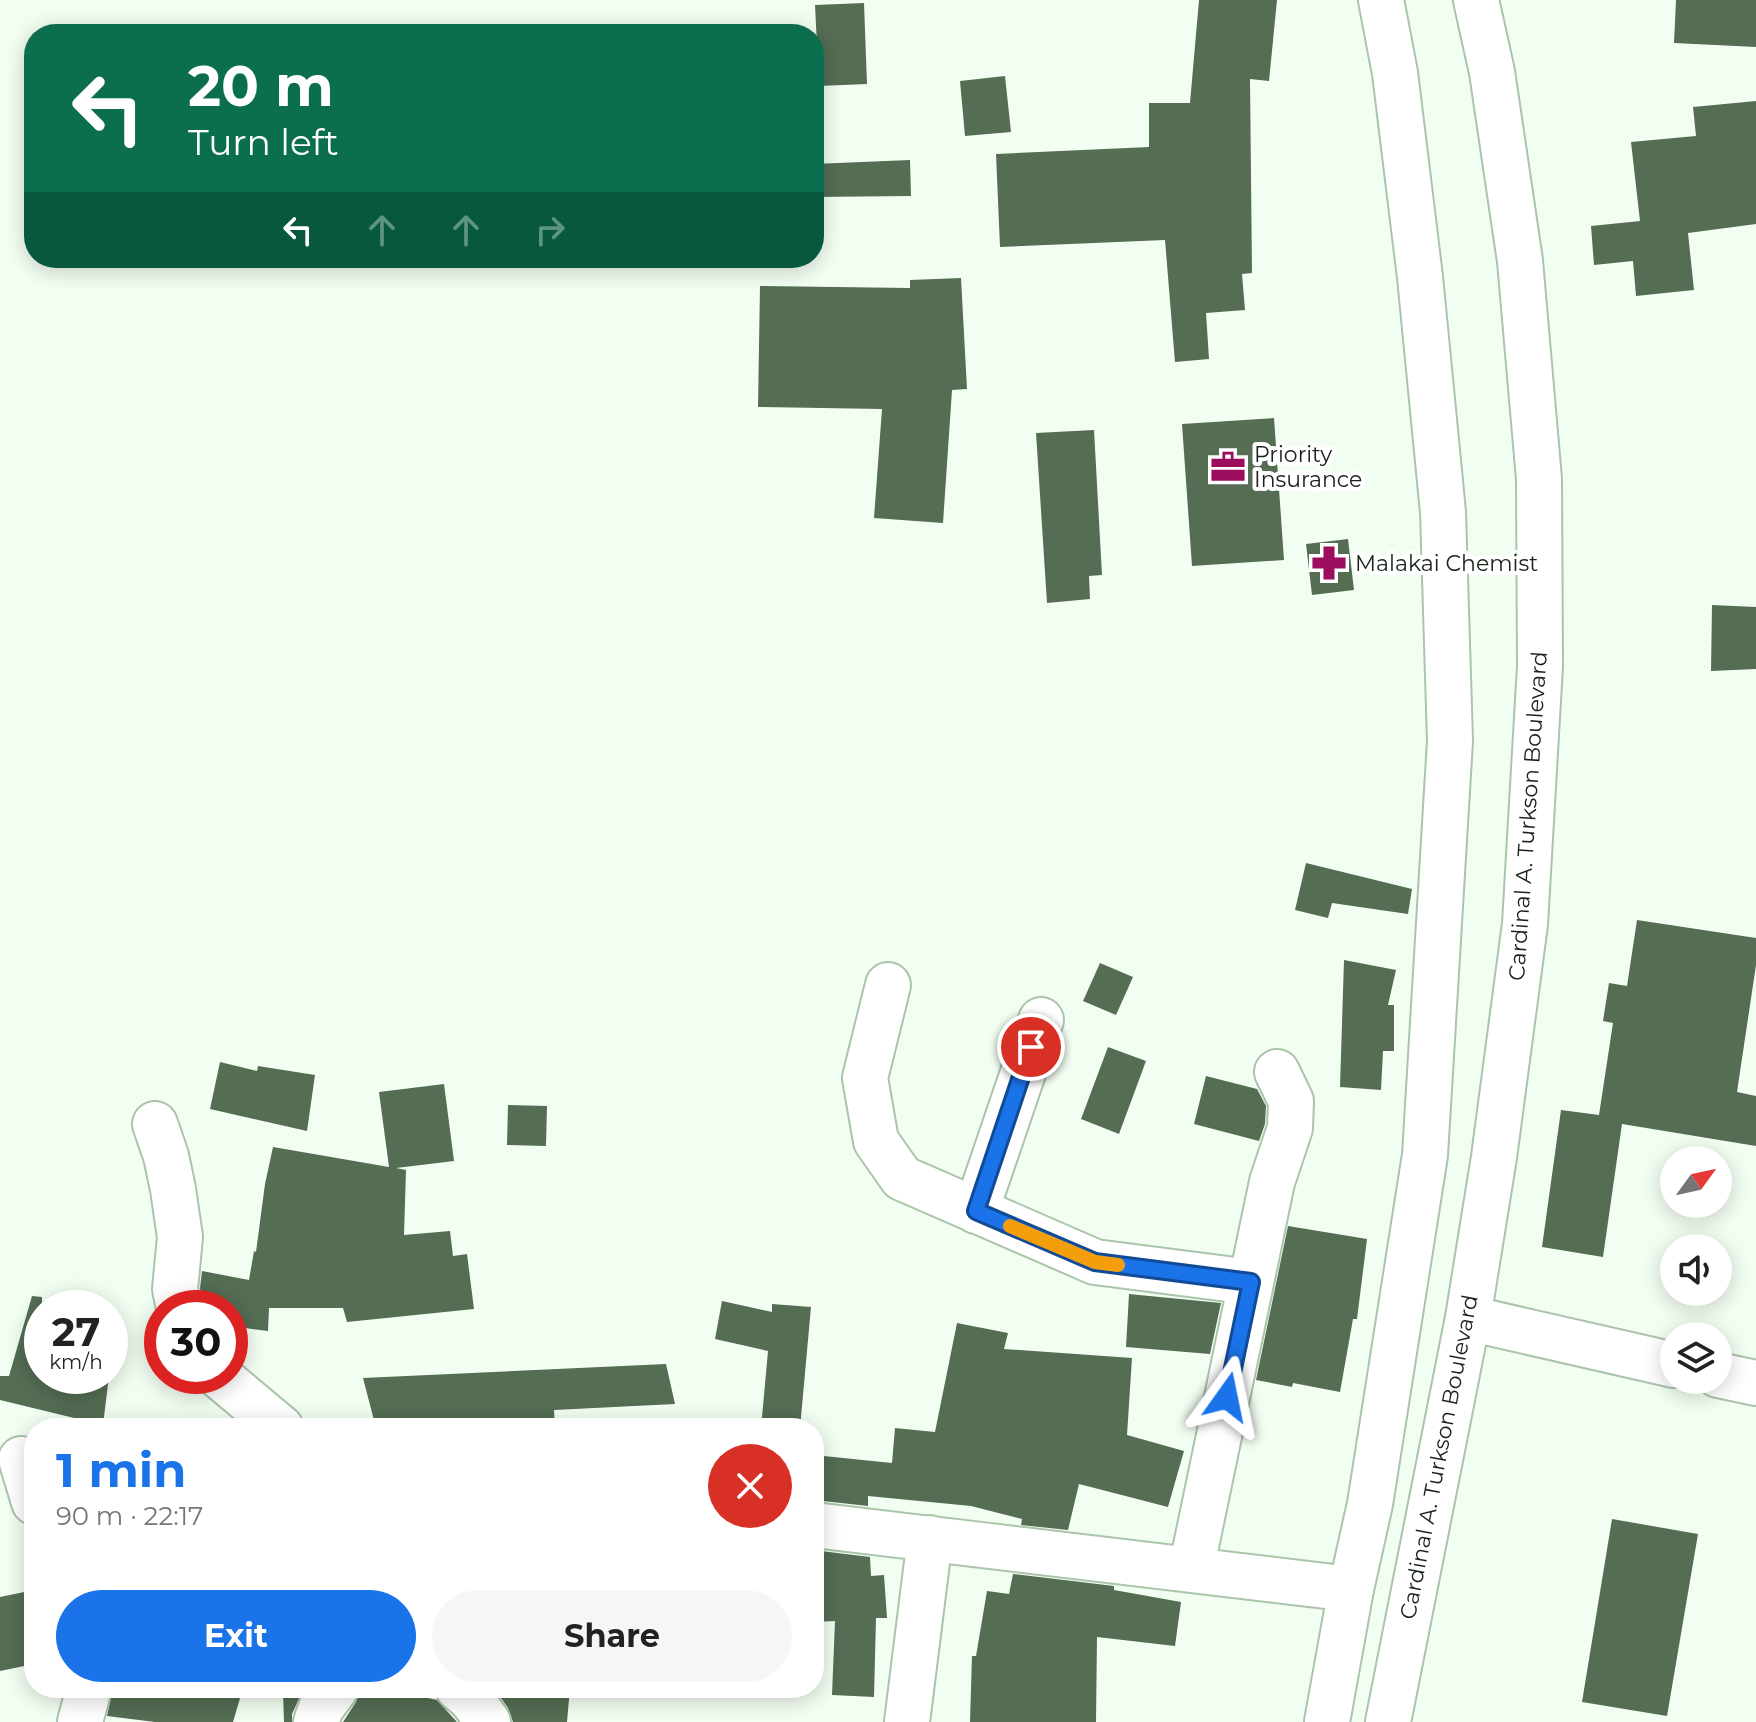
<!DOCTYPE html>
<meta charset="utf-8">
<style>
:root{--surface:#fff;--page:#f6f6f6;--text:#222;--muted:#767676;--accent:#1a73e8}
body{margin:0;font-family:Montserrat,sans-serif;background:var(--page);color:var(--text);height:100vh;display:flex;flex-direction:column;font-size:30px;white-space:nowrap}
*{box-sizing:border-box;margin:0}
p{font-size:26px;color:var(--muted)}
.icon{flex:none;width:44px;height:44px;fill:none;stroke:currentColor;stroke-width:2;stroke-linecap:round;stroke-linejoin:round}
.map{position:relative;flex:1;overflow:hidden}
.side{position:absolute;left:24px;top:1418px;width:800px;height:280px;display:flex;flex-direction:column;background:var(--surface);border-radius:32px;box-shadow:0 4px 20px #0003}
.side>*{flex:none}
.banner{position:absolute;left:24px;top:24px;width:800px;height:244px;border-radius:32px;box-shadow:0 4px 20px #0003;background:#0b6e4f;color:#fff;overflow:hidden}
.needle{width:52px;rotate:57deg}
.buttons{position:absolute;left:1660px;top:1146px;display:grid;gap:16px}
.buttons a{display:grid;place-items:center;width:72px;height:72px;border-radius:50%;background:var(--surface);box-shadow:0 4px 20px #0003;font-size:40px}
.speed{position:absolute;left:24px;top:1290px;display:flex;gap:16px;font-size:40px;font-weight:700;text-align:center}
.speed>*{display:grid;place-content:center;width:104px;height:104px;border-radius:50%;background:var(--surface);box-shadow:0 4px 20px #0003;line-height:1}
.speed small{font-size:20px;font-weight:400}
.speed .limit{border:12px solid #d22;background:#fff;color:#111}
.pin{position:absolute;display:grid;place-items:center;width:68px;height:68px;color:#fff;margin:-34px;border:4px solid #fff;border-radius:50%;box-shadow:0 2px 8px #0007}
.me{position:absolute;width:88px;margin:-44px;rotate:12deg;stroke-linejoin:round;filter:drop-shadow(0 0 6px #0008)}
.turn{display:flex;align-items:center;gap:28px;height:168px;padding:0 32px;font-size:36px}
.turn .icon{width:104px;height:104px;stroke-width:2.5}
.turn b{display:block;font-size:56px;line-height:68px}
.lanes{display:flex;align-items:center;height:76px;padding:0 32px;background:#0003;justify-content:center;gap:40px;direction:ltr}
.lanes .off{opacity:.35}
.round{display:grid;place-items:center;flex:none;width:84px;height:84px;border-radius:42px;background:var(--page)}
.overview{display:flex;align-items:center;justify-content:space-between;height:136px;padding:0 32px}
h1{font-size:48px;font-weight:700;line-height:60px;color:var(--accent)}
.button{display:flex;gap:16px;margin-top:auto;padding:16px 32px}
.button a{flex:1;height:92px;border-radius:48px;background:var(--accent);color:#fff;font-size:32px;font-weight:700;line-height:92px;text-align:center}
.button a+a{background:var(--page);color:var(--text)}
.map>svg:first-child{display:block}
.building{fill:#546d53}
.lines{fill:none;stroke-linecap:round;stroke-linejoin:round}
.street-casing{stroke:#aac5a9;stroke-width:48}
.secondary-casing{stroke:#aac5a9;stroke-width:48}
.street{stroke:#fff;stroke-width:44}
.secondary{stroke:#fff;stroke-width:44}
.route-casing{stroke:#114b97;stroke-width:20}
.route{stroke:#1a73e8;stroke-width:14}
.slow{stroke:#f59e0b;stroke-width:14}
.labels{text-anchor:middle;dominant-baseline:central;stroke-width:8;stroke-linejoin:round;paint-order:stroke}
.poi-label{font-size:22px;fill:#192319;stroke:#fff;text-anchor:start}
.street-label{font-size:22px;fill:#192319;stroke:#fff}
</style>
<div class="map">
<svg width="1756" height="1722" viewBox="0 0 1756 1722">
<rect width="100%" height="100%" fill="#f3fef2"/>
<!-- building -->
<path class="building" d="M1199,0H1277L1269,81L1250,79L1252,273L1242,274L1245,310L1206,313L1209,359L1175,362L1165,240L1000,247L996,154L1149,147V103H1190Z
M1676,0H1756V47L1674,43Z
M864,3L867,84L819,86L815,5Z
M1005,76L1011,132L965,136L960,81Z
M1756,101V224L1688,233L1694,290L1636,296L1633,261L1594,265L1591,226L1640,221L1631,142L1696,136L1693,107Z
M910,160L911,196L814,197V164Z
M961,278L967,389L952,390L943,523L874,518L882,409L758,407L760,286L910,288V280Z
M1274,418L1284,560L1192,566L1182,424Z
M1094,430L1102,575L1089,576L1090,599L1047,603L1036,433Z
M1348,539L1354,590L1312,595L1306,544Z
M1712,605L1756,607V669L1711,671Z
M1306,863L1412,889L1408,914L1332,903L1328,918L1295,910Z
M1637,920L1756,938V965L1737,1092L1756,1096V1146L1622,1124L1603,1257L1542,1247L1561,1110L1599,1115L1613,1023L1603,1021L1609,983L1627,986Z
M1344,960L1396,970L1388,1005H1394V1051H1383L1381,1090L1340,1087Z
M1100,963L1133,977L1116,1015L1083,1001Z
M1108,1047L1146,1061L1119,1134L1081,1119Z
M220,1062L257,1071L258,1066L315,1075L307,1131L210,1109Z
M1206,1076L1257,1089L1266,1106L1265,1124L1259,1141L1194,1124Z
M444,1084L454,1161L396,1168L406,1170L404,1235L450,1231L453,1256L467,1254L474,1309L347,1322L343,1308H269L268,1331L230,1326V1308H203L200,1288L202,1271L249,1280L254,1251L256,1252L265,1184L273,1147L389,1167L379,1092Z
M508,1105L547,1106L546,1146L507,1145Z
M1288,1226L1367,1239L1357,1319H1353L1340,1392L1293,1383L1292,1387L1256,1380Z
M1129,1294L1221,1303L1210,1354L1126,1347Z
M32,1296L42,1297V1376H109L103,1425L0,1400V1376H9Z
M722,1301L772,1312V1304L811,1307L800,1428H761L768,1351L715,1339Z
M957,1323L1008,1333L1004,1349L1132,1358L1127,1435L1184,1451L1168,1507L1079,1484L1068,1530L1021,1525L1022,1519L971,1506L868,1496V1506L823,1501V1494L814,1493V1455L892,1463L895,1428L935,1432Z
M666,1364L675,1404L554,1410L555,1428H376L363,1378Z
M1612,1519L1698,1534L1667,1716L1582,1702Z
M821,1551L870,1557L871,1576L884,1575L887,1618H876L874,1697L832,1695L835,1621L814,1622V1580H819Z
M1013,1574L1114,1586V1590L1181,1602L1175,1646L1097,1637L1096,1722H970L972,1656H976L987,1591L1009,1594Z
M34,1590V1664L0,1671V1597Z
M113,1688H243L233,1722H155L107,1716Z
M382,1688L437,1700L457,1722H343L356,1702L361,1689Z
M494,1688H570L567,1722H513L508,1708Z
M283,1692H302L292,1714V1722H284Z"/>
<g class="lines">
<!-- street casing -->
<g class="street-casing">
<path id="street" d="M888,985L865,1078L876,1141L902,1178L1095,1262L1251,1282
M155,1124L166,1156L173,1189L180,1237L175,1289L179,1308
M976,1211L1041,1020
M1468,1318L1674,1365
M1718,1375L1756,1383
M219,1376L281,1428
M21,1459L34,1502
M814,1525L1351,1589
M1191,1570L1272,1182L1290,1128L1291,1101L1277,1072
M458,1688L471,1699L488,1722
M80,1722L89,1688
M316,1722L321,1708L336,1688
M907,1722L930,1538"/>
</g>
<!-- secondary casing -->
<g class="secondary-casing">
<path id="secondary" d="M1327,1722L1351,1589L1370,1504L1425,1155L1450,741L1443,512L1420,277L1395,73L1381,0
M1388,1722L1468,1318L1494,1157L1525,924L1540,666L1539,479L1520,261L1492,72L1476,0"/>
</g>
<!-- street -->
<use href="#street" class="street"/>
<!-- secondary -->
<use href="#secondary" class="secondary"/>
</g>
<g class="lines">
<!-- route casing -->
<g class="route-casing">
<path id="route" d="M1031,1047L976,1211L1095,1262L1251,1282L1227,1397"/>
</g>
<!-- route -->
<use href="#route" class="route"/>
<!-- slow -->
<path class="slow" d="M1010,1226L1095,1262L1118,1265"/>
</g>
<!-- icons -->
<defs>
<g id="office-bare" transform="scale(2.76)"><path d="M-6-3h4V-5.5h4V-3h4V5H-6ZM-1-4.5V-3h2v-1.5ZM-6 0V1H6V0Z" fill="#9c0e5d" stroke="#fff" stroke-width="2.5" paint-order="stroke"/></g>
<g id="pharmacy-bare" transform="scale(2.76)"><path d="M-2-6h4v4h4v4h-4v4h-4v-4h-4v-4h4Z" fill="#9c0e5d" stroke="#fff" stroke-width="2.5" paint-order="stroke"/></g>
</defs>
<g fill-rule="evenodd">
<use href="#office-bare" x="1228" y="467"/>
<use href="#pharmacy-bare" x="1329" y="563"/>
</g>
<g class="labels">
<!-- poi labels -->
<g class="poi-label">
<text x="1254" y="454">Priority<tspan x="1254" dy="25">Insurance</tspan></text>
<text x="1355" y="563">Malakai Chemist</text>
</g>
<!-- street labels -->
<g class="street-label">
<text transform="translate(1528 816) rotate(-86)">Cardinal A. Turkson Boulevard</text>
<text transform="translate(1439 1457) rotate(-79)">Cardinal A. Turkson Boulevard</text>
</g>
</g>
</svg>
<div class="buttons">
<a><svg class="needle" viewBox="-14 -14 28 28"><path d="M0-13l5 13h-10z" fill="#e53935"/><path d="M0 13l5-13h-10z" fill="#767676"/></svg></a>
<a><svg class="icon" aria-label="sound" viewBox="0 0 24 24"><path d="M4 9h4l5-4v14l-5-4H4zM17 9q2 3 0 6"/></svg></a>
<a><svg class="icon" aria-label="layers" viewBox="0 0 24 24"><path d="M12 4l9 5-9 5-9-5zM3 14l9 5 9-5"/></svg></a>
</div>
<div class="speed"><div>27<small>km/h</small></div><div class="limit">30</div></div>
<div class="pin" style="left:1031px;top:1047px;background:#d93025"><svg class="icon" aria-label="arrive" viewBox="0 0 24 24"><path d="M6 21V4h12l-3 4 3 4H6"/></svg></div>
<svg class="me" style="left:1227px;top:1397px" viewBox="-20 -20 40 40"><path d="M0-17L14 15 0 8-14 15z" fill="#1a73e8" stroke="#fff" stroke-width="4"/></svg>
<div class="banner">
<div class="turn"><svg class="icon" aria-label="left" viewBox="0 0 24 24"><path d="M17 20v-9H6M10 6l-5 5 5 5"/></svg><div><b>20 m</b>Turn left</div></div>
<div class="lanes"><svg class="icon" aria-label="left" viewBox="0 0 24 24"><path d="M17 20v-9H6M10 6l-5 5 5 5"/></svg><svg class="icon off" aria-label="ahead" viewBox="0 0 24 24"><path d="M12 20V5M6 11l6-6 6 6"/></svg><svg class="icon off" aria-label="ahead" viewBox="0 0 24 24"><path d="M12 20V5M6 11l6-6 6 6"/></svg><svg class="icon off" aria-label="right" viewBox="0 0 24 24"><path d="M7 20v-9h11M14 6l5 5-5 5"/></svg></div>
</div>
<section class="side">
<div class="overview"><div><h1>1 min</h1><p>90 m · 22:17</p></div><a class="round" style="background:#d93025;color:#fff"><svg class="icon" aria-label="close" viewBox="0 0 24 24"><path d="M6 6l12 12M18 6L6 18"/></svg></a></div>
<div class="button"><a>Exit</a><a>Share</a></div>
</section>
</div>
